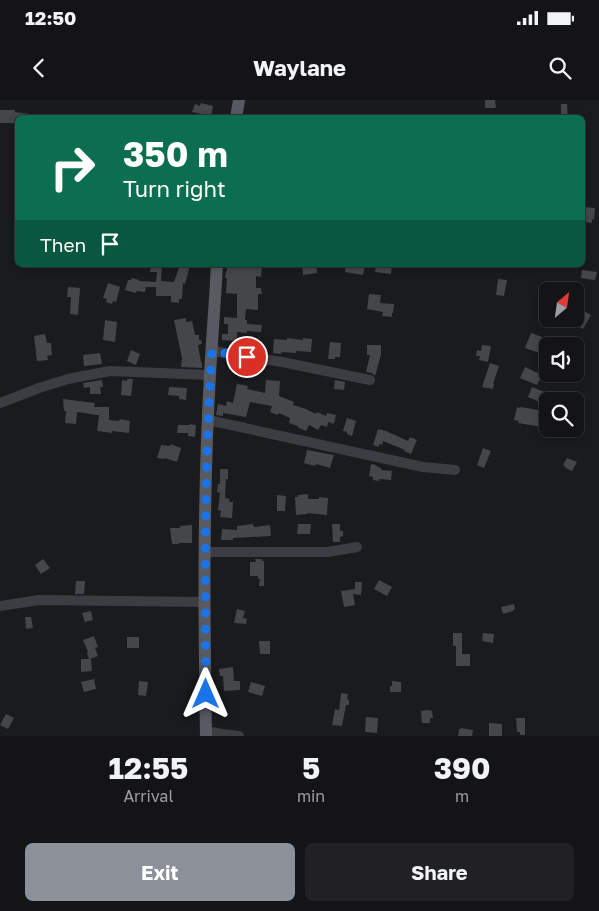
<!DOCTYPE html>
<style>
:root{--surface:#141416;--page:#212123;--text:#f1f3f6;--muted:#9d9ea1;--line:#333335;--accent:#8c9099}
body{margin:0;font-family:"Golos Text",sans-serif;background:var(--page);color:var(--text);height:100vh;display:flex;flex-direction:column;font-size:19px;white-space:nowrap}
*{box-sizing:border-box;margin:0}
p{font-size:16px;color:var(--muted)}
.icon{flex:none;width:28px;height:28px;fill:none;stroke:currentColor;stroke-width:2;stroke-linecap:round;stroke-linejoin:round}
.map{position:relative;height:636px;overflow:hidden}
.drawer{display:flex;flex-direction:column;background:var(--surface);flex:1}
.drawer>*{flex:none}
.hud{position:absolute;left:15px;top:15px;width:570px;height:152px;border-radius:8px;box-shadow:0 2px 8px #0003,0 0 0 1px var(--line);background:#0b6e4f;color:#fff;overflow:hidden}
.needle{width:32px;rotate:29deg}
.tools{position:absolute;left:539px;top:182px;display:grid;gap:10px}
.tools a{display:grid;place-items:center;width:45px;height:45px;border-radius:8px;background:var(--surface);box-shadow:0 2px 8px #0003,0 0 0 1px var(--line);font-size:25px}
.pin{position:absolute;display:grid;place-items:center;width:42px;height:42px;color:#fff;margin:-21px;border:2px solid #fff;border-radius:50%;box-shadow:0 1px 5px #0007}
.me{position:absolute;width:55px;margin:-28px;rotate:0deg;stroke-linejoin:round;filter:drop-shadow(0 0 4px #0008)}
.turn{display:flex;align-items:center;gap:18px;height:105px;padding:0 25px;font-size:22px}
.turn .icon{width:65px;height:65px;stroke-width:2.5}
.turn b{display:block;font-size:35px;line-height:42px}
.then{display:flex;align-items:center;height:48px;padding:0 25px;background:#0003;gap:10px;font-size:19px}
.eta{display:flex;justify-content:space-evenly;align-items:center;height:85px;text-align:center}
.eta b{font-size:30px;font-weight:700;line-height:35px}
.cta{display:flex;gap:10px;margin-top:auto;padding:10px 25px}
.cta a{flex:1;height:58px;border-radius:8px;background:var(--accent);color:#fff;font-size:20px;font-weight:700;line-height:58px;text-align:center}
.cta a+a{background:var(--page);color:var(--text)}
.status{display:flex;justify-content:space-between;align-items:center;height:35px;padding:0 25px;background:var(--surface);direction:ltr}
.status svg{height:14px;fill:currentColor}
header{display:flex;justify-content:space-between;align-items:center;height:65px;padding:0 25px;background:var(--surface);font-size:22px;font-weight:700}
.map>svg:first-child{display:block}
.building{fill:#44464a}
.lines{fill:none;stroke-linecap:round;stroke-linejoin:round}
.minor{stroke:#3b3d42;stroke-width:10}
.major{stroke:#575a61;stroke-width:12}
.route{stroke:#1a73e8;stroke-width:9;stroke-dasharray:0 16.2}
</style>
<div class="status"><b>12:50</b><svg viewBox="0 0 49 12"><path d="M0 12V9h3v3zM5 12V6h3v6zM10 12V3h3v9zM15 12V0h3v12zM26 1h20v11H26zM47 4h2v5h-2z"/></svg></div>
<header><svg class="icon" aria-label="back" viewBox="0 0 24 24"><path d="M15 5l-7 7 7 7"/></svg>Waylane<svg class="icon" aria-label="search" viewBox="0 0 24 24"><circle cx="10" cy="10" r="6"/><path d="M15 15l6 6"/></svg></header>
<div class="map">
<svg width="599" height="636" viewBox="0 0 599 636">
<rect width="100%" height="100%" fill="#1a1b1d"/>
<!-- building -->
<path class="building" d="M485,0H495L496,8H485Z
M201,3L213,6L211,16L192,12L195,4L200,6Z
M561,4H567L568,18H561Z
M0,10H15V12L30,14V18H15V23H0Z
M585,107L595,108L594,120L592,119V123L585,122V119H584Z
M151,165H162L161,181L174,182L180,165H190L185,184L183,183L182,199H179V203L171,202V196H156V187H146L145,192L137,191L136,193L125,190L128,180H131L132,178L139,180V181L156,182L157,172H150Z
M227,165H262L261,177L256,176V188H261L262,194H258V210L246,209L245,220H247V224L262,225L261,232L247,231V233L237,232V241L222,240V234H228V224H224V217L237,218V194L226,193L227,178H225L226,171H227Z
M302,165H316L317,173L303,175Z
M346,165L365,166L363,175L345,172Z
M376,165H392L391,174L375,172Z
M582,170L597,172L595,180L581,178Z
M498,179L507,180L504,196L496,195Z
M108,183L120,187L116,202L113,201L112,204L106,202L107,199L103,198Z
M68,187L80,188L78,215L70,214L71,197H67Z
M369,194L381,195L380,203L394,204L393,213H392V217L382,216L383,212L367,209Z
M580,209L591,215L583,229L572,223L575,219V216Z
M186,218V222L192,221L195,235H199V240H201L202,244L198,245L201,262H202V268L181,267L182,258L174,220Z
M105,220L117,222L115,242L103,240Z
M531,233L542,237L538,247L548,251V256L525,248Z
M45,234L47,243H51L52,255L47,256L48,260L37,261L34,236Z
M287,238L303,240V238L312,239L311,252L296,251V253L282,252L281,254L273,253L274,239L287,240Z
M330,242L341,243L340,257H335V259H328Z
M367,245H381V255L375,276L372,273L366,272L370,255H367Z
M482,245L491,246L488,262L479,260L480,256H476L477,250L481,251Z
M131,250L140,254L136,265L127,261Z
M100,253L102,264L84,266L83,255Z
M490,263L499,266L493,284H494L493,289L482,287Z
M525,267L542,275L537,285L520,278Z
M127,279H133L131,296L121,295L122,280L127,281Z
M102,280L103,287H100L101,294H90V287L84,288L83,283Z
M266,280L280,281L279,296L294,302L293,305L306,309L316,314L317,312L326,316L327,313L336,315L334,324L328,322L327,327L321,325L318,330L309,325L306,331L297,327L298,326L289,323L290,318L279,313L278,315L270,312L272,306L250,302L246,317L223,313V316L216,315L218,304L226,306L227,301L233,303L237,284L248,286L247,289L265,293Z
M335,280L345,282L344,290L334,289Z
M169,287L187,288L186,300L179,299V296L168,295Z
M532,287L547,293L542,303L528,297Z
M63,299L95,303L94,307H109V320L119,321L120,319L130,321L129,333L112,331V333L97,331L99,315H97L77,312L76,324L65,323L66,311H64Z
M517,307L520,308L521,307L544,311L542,327L518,323L519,321L514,320Z
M347,318L356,321L352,336L347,334V332L343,331Z
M190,324L196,325L195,337L188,336V333H177L178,325H190Z
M378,329L386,331L408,341L410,337L417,340L411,354L404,351L405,350L383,341L382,345L379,344V347L373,345Z
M171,344L181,348L177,362L165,358V359L157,358L161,345L170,346Z
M483,348L491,351L484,368L477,365Z
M307,350L334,355L330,368L316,364L315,366L304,363Z
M567,358L577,362L572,371L564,367L565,366L563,365Z
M371,364L376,365V366L381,368V370L392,371L391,380L379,379V381L373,380V377L369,376Z
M220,369H228V379H226L225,398L230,399L229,402H233L232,418L220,417L221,411L218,410L220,393L217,392L218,384H220Z
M308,394V399H319V397L328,398L327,415L307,413V414L296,415L295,397H298V395Z
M277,395L286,396L285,411H277Z
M253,424L254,427L270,425L271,436L233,438V440H221L222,429L237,430V426Z
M298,424H311L310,434H297Z
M332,424H340V431H343V436L340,437V442H333Z
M192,425V443H179V444H172L170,428H180V426Z
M43,459L50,468L41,474L35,465Z
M255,459H262V461H264V486H259L260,479H258V476H250V462H256Z
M379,480L392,487L387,496L374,489Z
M76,481H85L84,494H75Z
M355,482H362L361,495L353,494L355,505L344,507L341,491L355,489Z
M514,504L515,509L513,510V511L503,514L501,507Z
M237,509L245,511L243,518L247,519L246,524L234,523Z
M91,511L93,520L85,522L82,513Z
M25,517H31L33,528L26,529Z
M453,533H462V554H470V566H456V546H453Z
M483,533L494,534L493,543L482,541Z
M94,536L98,547L95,548L98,556L90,559H91L92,571L81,572V559H89L87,553L88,552L83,540Z
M127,537H139V548H127Z
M259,541H270V554H260Z
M233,567L234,581H240V590L224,591L223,576H220L219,569Z
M94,579L96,589L84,592L81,582Z
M139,581L148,582L146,596L138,595Z
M392,581L401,582V592H390V586H392Z
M251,582L265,586L262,596L248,592Z
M341,593L348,594L347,599L349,600V605H346L342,626L332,625L335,609L339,610Z
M428,610L432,611L433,618H430V623H422L421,611Z
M6,614L14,618L8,629L0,625Z
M366,617L378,618L377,633L365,632Z
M516,618H525V635H520V632H517Z
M489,623L502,624V636H489Z
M461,628L473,630L472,636H458L459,629H461Z"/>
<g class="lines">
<!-- minor -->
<path class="minor" d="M212,251L282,262L370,280
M0,303L39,288L68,279L110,271L210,275
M208,320L423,367L455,370
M205,452H328L357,447
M0,506L39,500L205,502
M206,631L222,634L239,636"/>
<!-- major -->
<path class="major" d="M236,18L239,0
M206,636C204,516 203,395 210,275C212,238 215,202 217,165"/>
</g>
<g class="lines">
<!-- route -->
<path class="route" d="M206,594C205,480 204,365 212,251L247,257"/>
</g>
</svg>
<div class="tools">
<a><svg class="needle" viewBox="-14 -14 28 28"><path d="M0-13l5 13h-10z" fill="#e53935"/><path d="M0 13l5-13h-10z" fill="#9d9ea1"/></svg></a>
<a><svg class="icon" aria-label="sound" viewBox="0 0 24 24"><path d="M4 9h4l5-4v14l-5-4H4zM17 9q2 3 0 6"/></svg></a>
<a><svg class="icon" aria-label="search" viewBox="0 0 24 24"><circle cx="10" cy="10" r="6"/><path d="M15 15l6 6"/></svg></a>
</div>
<div class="pin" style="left:247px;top:257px;background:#d93025"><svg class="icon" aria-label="arrive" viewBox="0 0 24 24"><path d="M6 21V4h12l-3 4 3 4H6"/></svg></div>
<svg class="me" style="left:206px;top:594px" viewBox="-20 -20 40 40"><path d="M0-17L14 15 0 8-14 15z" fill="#1a73e8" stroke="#fff" stroke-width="4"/></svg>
<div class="hud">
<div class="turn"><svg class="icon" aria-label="right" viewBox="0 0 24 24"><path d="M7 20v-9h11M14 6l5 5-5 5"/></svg><div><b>350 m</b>Turn right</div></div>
<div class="then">Then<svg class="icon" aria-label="arrive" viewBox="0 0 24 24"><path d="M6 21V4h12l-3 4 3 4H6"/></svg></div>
</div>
</div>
<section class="drawer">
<div class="eta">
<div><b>12:55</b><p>Arrival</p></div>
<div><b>5</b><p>min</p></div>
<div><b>390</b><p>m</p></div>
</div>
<div class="cta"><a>Exit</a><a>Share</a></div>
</section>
